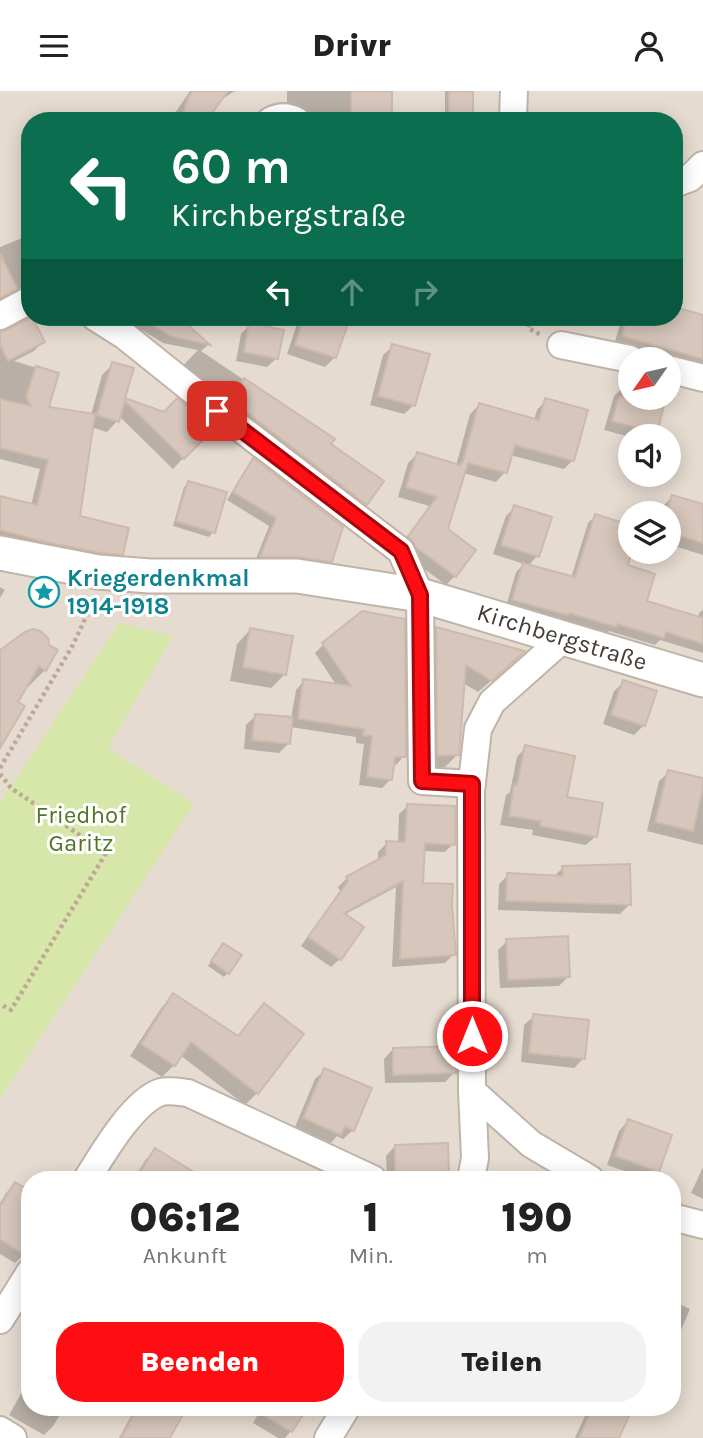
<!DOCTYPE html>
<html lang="de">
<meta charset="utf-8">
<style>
:root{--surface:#fff;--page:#f2f2f2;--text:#222;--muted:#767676;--accent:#fe0d13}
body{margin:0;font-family:Karla,sans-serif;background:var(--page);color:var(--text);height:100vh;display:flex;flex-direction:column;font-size:26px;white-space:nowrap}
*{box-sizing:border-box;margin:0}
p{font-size:23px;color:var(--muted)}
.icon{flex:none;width:38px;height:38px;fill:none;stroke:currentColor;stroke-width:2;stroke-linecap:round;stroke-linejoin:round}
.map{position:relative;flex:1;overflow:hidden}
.sheet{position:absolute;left:21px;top:1080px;width:660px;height:245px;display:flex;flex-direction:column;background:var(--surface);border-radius:28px;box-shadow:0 4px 18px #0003}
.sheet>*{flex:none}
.hud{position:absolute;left:21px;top:21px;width:662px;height:214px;border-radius:28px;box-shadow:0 4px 18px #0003;background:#0b6e4f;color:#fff;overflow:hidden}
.needle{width:46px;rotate:236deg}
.controls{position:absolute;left:618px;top:256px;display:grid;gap:14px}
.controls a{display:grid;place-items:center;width:63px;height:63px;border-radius:50%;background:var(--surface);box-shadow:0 4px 18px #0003;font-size:35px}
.pin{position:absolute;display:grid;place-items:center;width:60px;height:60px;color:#fff;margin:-30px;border-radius:14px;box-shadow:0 4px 10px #0006}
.me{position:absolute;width:77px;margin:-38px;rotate:0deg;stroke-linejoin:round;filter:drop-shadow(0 0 5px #0008)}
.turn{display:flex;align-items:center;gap:24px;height:147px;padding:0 35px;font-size:32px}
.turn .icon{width:91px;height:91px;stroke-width:2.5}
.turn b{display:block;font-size:49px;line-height:60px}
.lanes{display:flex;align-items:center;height:66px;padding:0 35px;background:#0003;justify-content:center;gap:35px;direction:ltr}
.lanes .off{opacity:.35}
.eta{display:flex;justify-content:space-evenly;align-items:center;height:119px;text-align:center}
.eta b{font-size:42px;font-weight:800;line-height:49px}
.cta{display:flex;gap:14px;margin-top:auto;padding:14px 35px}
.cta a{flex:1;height:80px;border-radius:28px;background:var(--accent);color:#fff;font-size:28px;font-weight:800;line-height:80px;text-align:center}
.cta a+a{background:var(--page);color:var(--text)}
header{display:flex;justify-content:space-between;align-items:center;height:91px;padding:0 35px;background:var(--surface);font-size:32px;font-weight:800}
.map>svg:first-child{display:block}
.residential{fill:#e6dbd0;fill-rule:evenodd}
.green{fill:#d6e7a9}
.shadow{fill:#0003}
.building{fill:#d6c6bb;stroke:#cebaab;stroke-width:2}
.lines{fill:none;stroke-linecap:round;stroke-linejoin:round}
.minor-casing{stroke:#c0b3a8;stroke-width:30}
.tertiary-casing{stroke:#c0b3a8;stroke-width:37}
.path{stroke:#bfa996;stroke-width:4.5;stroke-dasharray:3.5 3.5;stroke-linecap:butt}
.minor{stroke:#fff;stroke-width:26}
.tertiary{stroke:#fff;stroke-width:33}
.route-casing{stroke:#a5080c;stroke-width:18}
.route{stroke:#fe0d13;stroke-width:12}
.labels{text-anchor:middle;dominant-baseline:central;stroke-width:6;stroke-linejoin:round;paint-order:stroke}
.culture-label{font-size:24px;font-weight:bold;fill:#0d838f;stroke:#fff;text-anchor:start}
.street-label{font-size:24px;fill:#433a33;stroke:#fff}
.park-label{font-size:24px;fill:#527526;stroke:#fff}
</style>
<header><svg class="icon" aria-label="menu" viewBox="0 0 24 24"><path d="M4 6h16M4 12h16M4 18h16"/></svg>Drivr<svg class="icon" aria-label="person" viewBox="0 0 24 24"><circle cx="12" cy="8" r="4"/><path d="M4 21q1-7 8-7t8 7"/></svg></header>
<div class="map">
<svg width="703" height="1347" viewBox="0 0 703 1347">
<rect width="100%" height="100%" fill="#f2eae2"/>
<!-- residential -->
<path class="residential" d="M0,0H703V1347H0ZM30,30H674V226H30ZM630,268H668V306H630ZM630,345H668V383H630ZM630,422H668V460H630ZM30,1088H672V1316H30Z"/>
<!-- green -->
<path class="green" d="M119,532L173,545L108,657L194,713L0,1008V712Z"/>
<!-- shadow -->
<path class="shadow" d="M190,0H235L219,10L208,30H173L175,22Z
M287,0H390V30H342V26H296L287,22Z
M445,0H471V22L466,27L445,26Z
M30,127V173H22L30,194L21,202L12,204L0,210V156L22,147V135Z
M674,217L703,225V284L662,268L614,254L622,226H674Z
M105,226H179L178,228L208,254L201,260L332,348L329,354L381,390L366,413L356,422L176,282L198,259L163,252L142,239L135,246Z
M302,226H321L345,234L335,266L325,276L287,263L298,230Z
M470,226H485L481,229Z
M250,234L277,267L267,276L236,270L241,243Z
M0,242L43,251L34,260L14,270L57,283L46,318L91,324L102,284L113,273L123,309L212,337L173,378L119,325L117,330L107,341L91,336L78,426L121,463L112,472L0,450V407L31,414L40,378L0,368Z
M393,255L414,314L404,323L370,314L383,264Z
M623,296L630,298V306L655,341L652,345H630V346L604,339L614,305Z
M546,309L573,369L564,378L510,364L505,381L496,391L463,382L446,439L474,459L455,485L446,494L408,466L400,456L429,415L398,406L408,372L417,363L456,375L470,323L479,314L534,329L537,319Z
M254,369L330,470L322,478L254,473L269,435L227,409L246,377Z
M189,392L213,441L209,446L173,435L184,396Z
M672,406L703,415V464L668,453V422H661L663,415Z
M515,416L537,465L528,475L571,487L588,432L596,424L630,436V460L625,475L645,511L698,527L699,522L703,519V562L660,549L655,554L609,540L606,543L506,516L516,481L524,473L493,463L506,425Z
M0,496L5,499L0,507Z
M437,538L510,573L478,601L463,592L458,663L445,676H426L424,550Z
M250,539L284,584L271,597L230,590L237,553Z
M18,549L45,579L28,596L26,595L16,612L0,654V567Z
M324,553L404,665L396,674H393L391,688L382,697L359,694L364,653L356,652V646L290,636L289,652L279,662L244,658L246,634L256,624L291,628L296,599L304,590L337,595L315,562Z
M624,591L644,634L634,644L603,633L614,600Z
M526,656L596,745L586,754L532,744L533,739L500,734L506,704L510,701L517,666Z
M669,681L703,689V754L647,740L659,690Z
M408,715L453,753L445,761L423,760L421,793L454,863L445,872L392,876L396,796L344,824L340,868L331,876L301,855L340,800L338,796L347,787L378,770V761L387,752H398L399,723Z
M563,777L629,814L620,823L498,819L499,793L508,784L553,786Z
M507,850L568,886L559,895L500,897L498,859Z
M219,858L228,882L224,886L208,875Z
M174,904L237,946L253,926L264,914L302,943L257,1002L245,1014L180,964L174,974L162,986L130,965L162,916Z
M534,925L584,967L574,977L521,971L524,934Z
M393,958L454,982L445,991L385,992L384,968Z
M325,979L353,1039L343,1048L337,1045L331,1052L295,1036L315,988Z
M628,1030L657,1080L648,1088L607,1074L619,1040Z
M395,1055L447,1084L443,1088H387L386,1065Z
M156,1059L195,1084L192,1088H134L146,1068Z
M703,1076V1108L691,1102Z
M15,1093L24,1163L15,1172L0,1163V1112L6,1102Z
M672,1210L690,1218L672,1260Z
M30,1287V1316H65L53,1335L44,1344L9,1324Z
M136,1316H185L168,1347H119Z
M262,1316H306L291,1340L285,1347H278L253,1332Z
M589,1316H631L617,1347H575Z"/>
<!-- building -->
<path class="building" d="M193,0H228L213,21L209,30H181L188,7Z
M351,0H392V30H351Z
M449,0H473V23H449Z
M0,163L18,198L0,207Z
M674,216L703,224V268L622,245L627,226H674Z
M32,226L45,251L8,270L0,254V241L7,239Z
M139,226H179L210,254L171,245Z
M304,226H327L348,233L336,267L295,254Z
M249,232L284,239L278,268L244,261Z
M392,253L430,263L415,315L378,305Z
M112,271L134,277L125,307L164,321L177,307L215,337L184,368L125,310L119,331L97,324Z
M36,275L59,282L49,316L95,323L80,425L129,437L123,464L101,462L50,452L0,439V405L37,414L48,369L0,357V308L31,315L26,306Z
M244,287L335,348L331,353L384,390L367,414L218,299L237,304Z
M619,306H666L657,342L612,330Z
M545,307L588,319L574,370L515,354L507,382L468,372L448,438L476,459L456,486L417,457L408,445L437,406L406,396L417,361L460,374L463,370L479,312L539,329Z
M253,367L343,436L332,471L297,466H260L276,427L233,401Z
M188,390L227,401L215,442L176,430Z
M672,404L703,413V452L668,441V422H666Z
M514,414L552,426L539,466L501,454Z
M595,423L630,434V460H632L628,474L655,483L647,510L703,527V553L666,541L664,547L617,533L616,536L569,522L568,524L512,509L523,472L575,486Z
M362,520L405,528L406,666H395L392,689L367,686L372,645L363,644L364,638L298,628L303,588L351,595L322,552Z
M436,536L525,560L492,590L466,574L459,664L437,665Z
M250,537L293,545L286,584L243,576Z
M33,538L40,540L48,547L49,554L58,559L46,580L39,575L18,611L25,615L0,657V559L25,541Z
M623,589L657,600L645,635L611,624Z
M255,623L293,626L290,653L252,649Z
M525,654L575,665L567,706L603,712L597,746L540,735L541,730L509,725L514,693L517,694Z
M668,679L703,687V697L693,740L655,731Z
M407,713L455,715V754L425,752L423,792L453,793L452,814L456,864L400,868L403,790L344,822L364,836L341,869L308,846L348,790L346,786L386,764V750L405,751Z
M630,773L631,814L506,810L507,782L563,785L562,775Z
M568,845L570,886L508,889L506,848Z
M223,852L242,864L229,883L211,870Z
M173,902L238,945L264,912L304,943L258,1003L191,951L175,975L141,953Z
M533,923L589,929L585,968L529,962Z
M455,955L456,982L393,984V957Z
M324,977L372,997L354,1040L345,1035L341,1044L303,1027Z
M628,1028L672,1044L659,1081L615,1065Z
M448,1052L449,1085L395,1087V1054Z
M155,1057L205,1088H136Z
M15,1091L30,1100V1165L28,1166L0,1148V1115Z
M138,1316H187L170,1347H121Z
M250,1316H308L292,1341Z
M593,1316H633L619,1347H579Z"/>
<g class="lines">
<!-- minor casing -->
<g class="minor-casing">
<path id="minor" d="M514,0L513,26L516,30
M270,30C279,25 288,25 297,30
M674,93L690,87L703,74
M0,225L30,209
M95,226L125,245L236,334L401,460L420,504L422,690L472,693
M561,254L630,268
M668,278L703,287
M472,1000L531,1053L590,1088
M87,1088C102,1064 133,1010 161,1001C168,999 180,1001 188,1002L373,1088
M471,1088L475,1067L472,1000L471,700L478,638L492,611L564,547
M672,1126L703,1134
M0,1229L30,1181
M0,1339L13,1347
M328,1347L347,1316"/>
</g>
<!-- tertiary casing -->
<g class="tertiary-casing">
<path id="tertiary" d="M0,462L98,481L150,485H297L420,504L703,589"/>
</g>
<!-- path -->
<path class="path" d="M531,226L528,237L541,244
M0,677L73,554L91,515L92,510
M0,683L11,697L106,762L11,919L0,913"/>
<!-- minor -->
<use href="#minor" class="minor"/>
<!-- tertiary -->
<use href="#tertiary" class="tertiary"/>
</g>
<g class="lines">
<!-- route casing -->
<g class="route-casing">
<path id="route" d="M217,320L401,460L420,504L422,690L472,693V945"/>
</g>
<!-- route -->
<use href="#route" class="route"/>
</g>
<!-- icons -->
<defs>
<g id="sight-ring" transform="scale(1.575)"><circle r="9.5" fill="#fff" stroke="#0f9aa8" stroke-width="1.5"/><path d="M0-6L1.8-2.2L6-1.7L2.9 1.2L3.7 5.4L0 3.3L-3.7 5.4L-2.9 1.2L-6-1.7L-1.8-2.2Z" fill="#0f9aa8"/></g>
</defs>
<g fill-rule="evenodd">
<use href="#sight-ring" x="44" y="501"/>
</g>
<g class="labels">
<!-- culture labels -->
<g class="culture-label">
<text x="67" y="487">Kriegerdenkmal<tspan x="67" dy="28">1914-1918</tspan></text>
</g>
<!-- street labels -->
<g class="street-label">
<text transform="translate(562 546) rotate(17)">Kirchbergstraße</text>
</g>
<!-- park labels -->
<g class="park-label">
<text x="81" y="724">Friedhof<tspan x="81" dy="28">Garitz</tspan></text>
</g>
</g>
</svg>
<div class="controls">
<a><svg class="needle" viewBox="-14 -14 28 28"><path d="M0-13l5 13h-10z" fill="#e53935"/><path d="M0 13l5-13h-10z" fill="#767676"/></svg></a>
<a><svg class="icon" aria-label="sound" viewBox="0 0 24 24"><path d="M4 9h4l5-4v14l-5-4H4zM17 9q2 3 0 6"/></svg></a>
<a><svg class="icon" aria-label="layers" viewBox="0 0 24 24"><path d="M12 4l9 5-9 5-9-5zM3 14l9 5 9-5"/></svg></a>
</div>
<div class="pin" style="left:217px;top:320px;background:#d93025"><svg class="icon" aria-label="arrive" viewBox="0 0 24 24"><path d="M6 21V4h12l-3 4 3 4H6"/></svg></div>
<svg class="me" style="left:472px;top:945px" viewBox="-20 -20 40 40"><circle r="17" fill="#fe0d13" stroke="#fff" stroke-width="3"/><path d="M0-11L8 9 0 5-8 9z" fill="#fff"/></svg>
<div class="hud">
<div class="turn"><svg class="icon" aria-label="left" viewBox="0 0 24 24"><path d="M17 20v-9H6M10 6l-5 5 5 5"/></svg><div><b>60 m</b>Kirchbergstraße</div></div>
<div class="lanes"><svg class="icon" aria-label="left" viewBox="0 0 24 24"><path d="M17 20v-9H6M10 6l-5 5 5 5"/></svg><svg class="icon off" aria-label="ahead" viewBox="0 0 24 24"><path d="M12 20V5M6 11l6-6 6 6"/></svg><svg class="icon off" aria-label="right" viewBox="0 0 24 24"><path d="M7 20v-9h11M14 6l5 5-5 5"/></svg></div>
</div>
<section class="sheet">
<div class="eta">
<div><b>06:12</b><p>Ankunft</p></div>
<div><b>1</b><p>Min.</p></div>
<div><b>190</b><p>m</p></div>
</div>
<div class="cta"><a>Beenden</a><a>Teilen</a></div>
</section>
</div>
